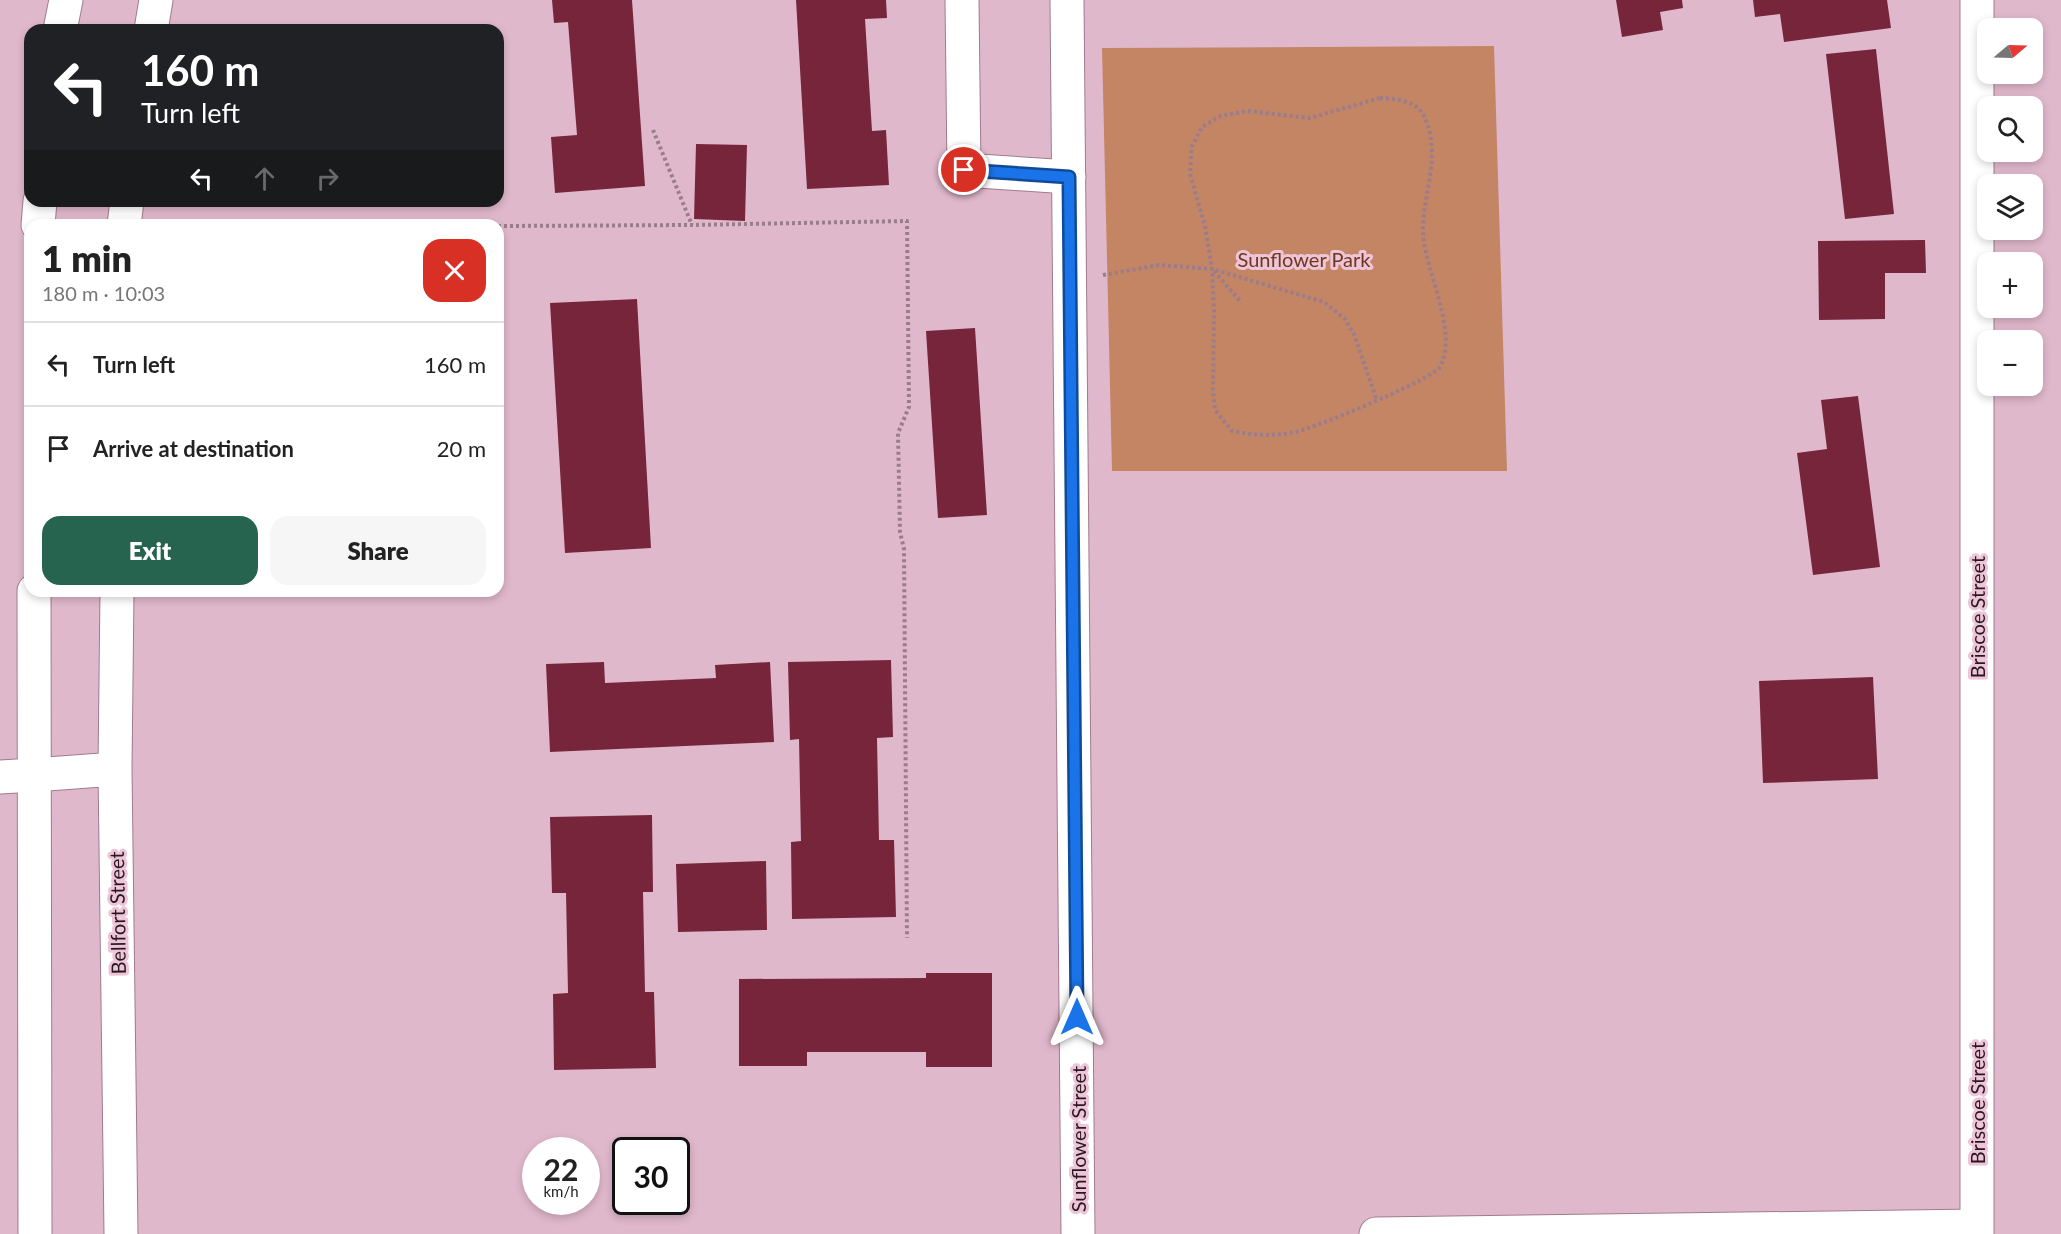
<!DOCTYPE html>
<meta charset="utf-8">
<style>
:root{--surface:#fff;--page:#f6f6f6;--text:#222;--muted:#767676;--line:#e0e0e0;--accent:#27644f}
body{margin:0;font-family:Lato,sans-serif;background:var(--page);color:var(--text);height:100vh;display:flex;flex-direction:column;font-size:22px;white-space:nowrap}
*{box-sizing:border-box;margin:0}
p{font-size:20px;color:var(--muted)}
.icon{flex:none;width:33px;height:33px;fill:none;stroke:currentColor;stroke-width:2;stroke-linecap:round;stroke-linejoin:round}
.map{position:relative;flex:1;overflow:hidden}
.details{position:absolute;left:24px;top:219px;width:480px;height:378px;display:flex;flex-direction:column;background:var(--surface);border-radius:18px;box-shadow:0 3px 9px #0003}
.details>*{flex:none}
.guide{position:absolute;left:24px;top:24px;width:480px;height:183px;border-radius:18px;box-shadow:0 3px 9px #0003;background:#202124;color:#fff;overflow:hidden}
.needle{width:39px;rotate:71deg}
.fabs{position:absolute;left:1977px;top:18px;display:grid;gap:12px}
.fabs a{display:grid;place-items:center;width:66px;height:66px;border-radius:12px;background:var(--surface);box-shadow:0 3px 9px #0003;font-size:30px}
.speed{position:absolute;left:522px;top:1137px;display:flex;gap:12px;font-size:30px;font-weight:700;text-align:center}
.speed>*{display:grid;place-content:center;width:78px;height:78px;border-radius:50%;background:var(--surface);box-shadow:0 3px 9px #0003;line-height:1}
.speed small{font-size:15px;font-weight:400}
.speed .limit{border:3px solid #111;border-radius:9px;background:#fff;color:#111}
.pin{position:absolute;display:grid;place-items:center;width:51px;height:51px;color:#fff;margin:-26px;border:3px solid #fff;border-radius:50%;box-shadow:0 2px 6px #0007}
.me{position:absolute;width:66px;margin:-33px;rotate:0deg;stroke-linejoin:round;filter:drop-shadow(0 0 4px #0008)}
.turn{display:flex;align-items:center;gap:21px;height:126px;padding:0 18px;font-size:27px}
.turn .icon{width:78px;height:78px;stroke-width:2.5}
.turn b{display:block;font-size:42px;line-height:51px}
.lanes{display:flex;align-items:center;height:57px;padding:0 18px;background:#0003;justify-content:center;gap:30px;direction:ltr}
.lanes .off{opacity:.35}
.round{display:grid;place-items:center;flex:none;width:63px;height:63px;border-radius:18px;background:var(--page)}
.head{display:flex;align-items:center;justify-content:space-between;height:102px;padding:0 18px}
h1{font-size:36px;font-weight:800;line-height:45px}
.primary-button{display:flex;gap:12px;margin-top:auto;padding:12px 18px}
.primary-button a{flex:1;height:69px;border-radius:18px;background:var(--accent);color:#fff;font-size:24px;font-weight:800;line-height:69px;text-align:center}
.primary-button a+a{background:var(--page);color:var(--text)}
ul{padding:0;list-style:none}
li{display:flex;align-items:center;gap:18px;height:84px;padding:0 18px;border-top:2px solid var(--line)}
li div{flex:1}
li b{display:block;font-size:22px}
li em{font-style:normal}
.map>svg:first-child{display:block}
.green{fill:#c48565}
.building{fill:#76253b}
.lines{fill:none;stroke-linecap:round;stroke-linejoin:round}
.minor-casing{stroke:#a07b8d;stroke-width:35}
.major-casing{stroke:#a07b8d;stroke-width:35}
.path{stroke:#9b7c8b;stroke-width:4;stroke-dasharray:3 3;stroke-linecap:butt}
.minor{stroke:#fff;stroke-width:33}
.major{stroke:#fff;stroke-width:33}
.route-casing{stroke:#114b97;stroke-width:15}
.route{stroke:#1a73e8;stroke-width:10}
.labels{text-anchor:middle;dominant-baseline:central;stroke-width:6;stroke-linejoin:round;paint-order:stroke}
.park-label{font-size:20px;fill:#6d381b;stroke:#eec5d8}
.street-label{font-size:20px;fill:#26181f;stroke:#eec5d8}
</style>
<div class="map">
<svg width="2061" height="1234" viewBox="0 0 2061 1234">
<rect width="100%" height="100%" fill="#e0b8cc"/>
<!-- green -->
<path class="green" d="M1494,46L1507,471H1112L1102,48Z"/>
<!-- building -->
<path class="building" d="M552,0H632L645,186L555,193L551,137L577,135L568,22L554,23Z
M796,0H886L887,18L865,19L872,131L886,130L889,185L807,189Z
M1616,0H1682L1683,8L1660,12L1663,30L1622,37Z
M1753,0H1887L1891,28L1784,42L1780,14L1755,17Z
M1876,49L1894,214L1845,219L1826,54Z
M696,144L747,145L745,221L694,219Z
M1925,240L1926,273H1885V319L1819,320L1818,241Z
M637,299L651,548L565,553L550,303Z
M975,328L987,515L938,518L926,331Z
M1858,396L1880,567L1813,575L1797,453L1827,449L1821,400Z
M891,660L893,737L877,738L879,840H894L896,917L792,919L791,842L801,841L799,739L790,740L788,662Z
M604,662L605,683L716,678L715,665L770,662L774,742L550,752L546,664Z
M1873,677L1878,779L1763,783L1759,681Z
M652,815L653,892H643L645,992H654L656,1068L554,1070L553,994L568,993L566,893H552L550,817Z
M766,861L767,930L678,932L676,864Z
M926,973H992V1067H926V1052H807V1066H739V979L926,978Z"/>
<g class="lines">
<!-- minor casing -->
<g class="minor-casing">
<path id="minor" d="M962,0L964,170L1069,177
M1067,0L1078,1234
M1977,0V1234
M0,777L34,775
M1376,1234L1977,1226"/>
</g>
<!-- major casing -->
<g class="major-casing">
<path id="major" d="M60,30L66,0
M151,30L156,0
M38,225L40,201
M124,225L127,201
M34,591L35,1234
M117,591L115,769L121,1234
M34,775L115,769"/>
</g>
<!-- path -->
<path class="path" d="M1380,98C1396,99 1416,100 1424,116C1443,154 1422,194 1423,233C1425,271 1459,332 1440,367C1433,379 1313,429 1295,432C1272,437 1255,435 1232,431L1215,410L1213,391L1214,311L1212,269L1205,226L1190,174L1192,146L1202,127L1221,116L1247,111L1310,118Z
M653,130L692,225
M498,226L692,225L907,221L909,407L898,433L900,532L904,549L907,938
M1214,271L1241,302
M1103,275L1159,265L1212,269L1324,302L1344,318L1354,334L1377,401"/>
<!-- minor -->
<use href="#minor" class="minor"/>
<!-- major -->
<use href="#major" class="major"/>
</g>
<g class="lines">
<!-- route casing -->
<g class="route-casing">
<path id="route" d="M964,170L1069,177L1077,1017"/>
</g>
<!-- route -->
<use href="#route" class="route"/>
</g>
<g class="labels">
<!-- park labels -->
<g class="park-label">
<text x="1304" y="259">Sunflower Park</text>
</g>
<!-- street labels -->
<g class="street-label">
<text transform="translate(1977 617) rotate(-90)">Briscoe Street</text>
<text transform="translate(117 913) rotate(-91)">Bellfort Street</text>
<text transform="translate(1977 1103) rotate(-90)">Briscoe Street</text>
<text transform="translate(1078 1139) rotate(-90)">Sunflower Street</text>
</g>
</g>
</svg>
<div class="fabs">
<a><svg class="needle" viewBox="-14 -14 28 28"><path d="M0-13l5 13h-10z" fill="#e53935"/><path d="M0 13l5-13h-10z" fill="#767676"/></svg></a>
<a><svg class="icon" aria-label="search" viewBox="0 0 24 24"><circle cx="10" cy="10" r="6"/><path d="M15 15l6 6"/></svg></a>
<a><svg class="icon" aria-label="layers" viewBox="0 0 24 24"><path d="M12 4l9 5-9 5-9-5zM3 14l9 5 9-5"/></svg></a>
<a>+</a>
<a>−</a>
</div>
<div class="speed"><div>22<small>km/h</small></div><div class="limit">30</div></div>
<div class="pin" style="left:964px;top:170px;background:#d93025"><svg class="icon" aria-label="arrive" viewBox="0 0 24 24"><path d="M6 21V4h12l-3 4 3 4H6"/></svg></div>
<svg class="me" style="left:1077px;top:1017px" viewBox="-20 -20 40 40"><path d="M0-17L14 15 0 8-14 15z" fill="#1a73e8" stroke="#fff" stroke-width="4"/></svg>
<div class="guide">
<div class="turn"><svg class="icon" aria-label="left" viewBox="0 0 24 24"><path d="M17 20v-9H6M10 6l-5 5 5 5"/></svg><div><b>160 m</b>Turn left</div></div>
<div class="lanes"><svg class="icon" aria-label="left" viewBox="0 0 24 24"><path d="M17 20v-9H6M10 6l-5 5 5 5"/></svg><svg class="icon off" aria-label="ahead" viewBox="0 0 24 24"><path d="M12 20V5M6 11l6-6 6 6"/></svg><svg class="icon off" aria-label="right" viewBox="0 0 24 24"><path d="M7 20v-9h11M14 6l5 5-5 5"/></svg></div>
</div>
<section class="details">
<div class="head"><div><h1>1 min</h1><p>180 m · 10:03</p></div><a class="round" style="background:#d93025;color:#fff"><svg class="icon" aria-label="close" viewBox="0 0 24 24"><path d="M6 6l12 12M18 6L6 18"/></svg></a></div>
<ul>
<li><svg class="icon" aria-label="left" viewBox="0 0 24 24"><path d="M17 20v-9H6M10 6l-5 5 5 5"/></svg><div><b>Turn left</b></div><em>160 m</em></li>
<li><svg class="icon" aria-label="arrive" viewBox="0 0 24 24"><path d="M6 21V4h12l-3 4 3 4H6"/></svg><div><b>Arrive at destination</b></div><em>20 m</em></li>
</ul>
<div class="primary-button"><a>Exit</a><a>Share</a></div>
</section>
</div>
